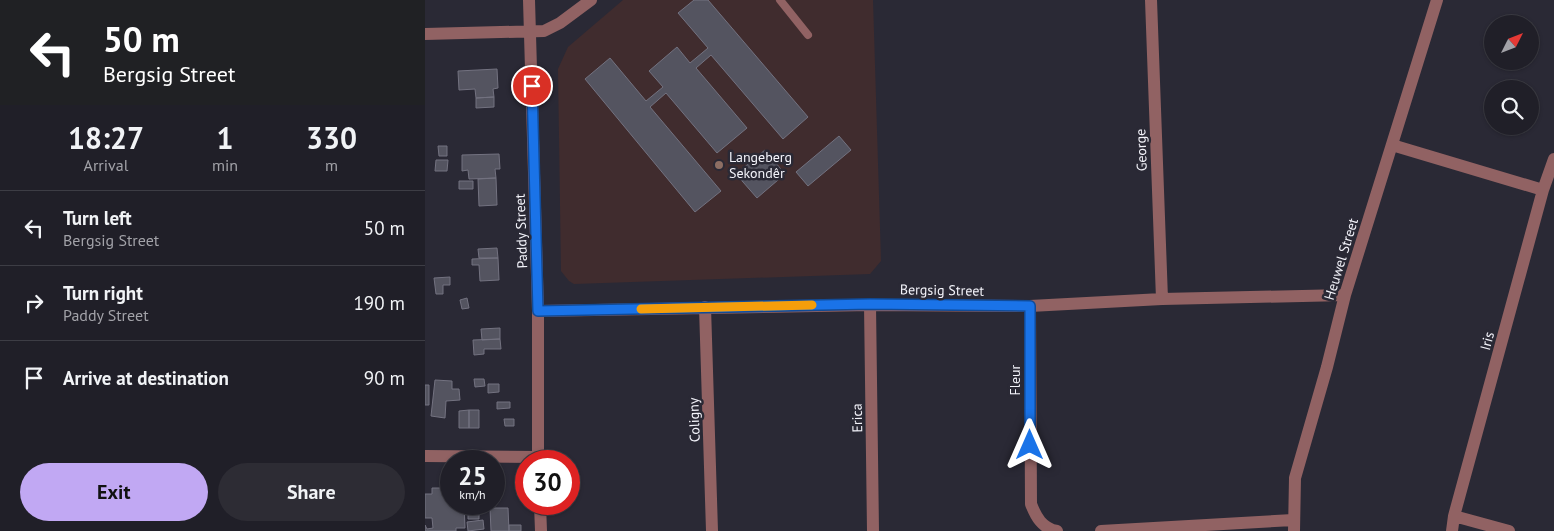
<!DOCTYPE html>
<meta charset="utf-8">
<style>
:root{--surface:#201f28;--page:#2d2c34;--text:#f1f3f6;--muted:#a2a2a8;--line:#3d3d45;--accent:#c1a8f3}
body{margin:0;font-family:"PT Sans",sans-serif;background:var(--page);color:var(--text);height:100vh;display:flex;flex-direction:column;font-size:19px;white-space:nowrap}
*{box-sizing:border-box;margin:0}
p{font-size:16px;color:var(--muted)}
.icon{flex:none;width:28px;height:28px;fill:none;stroke:currentColor;stroke-width:2;stroke-linecap:round;stroke-linejoin:round}
.map{position:relative;flex:1;overflow:hidden}
.drawer{display:flex;flex-direction:column;background:var(--surface);width:425px}
.drawer>*{flex:none}
.guide{background:#202124;color:#fff;overflow:hidden}
.needle{width:32px;rotate:48deg}
.controls{position:absolute;left:1059px;top:15px;display:grid;gap:10px}
.controls a{display:grid;place-items:center;width:55px;height:55px;border-radius:50%;background:var(--surface);box-shadow:0 1px 4px #0004,0 0 0 1px var(--line);font-size:25px}
.speed{position:absolute;left:15px;top:450px;display:flex;gap:10px;font-size:25px;font-weight:700;text-align:center}
.speed>*{display:grid;place-content:center;width:65px;height:65px;border-radius:50%;background:var(--surface);box-shadow:0 1px 4px #0004,0 0 0 1px var(--line);line-height:1}
.speed small{font-size:12px;font-weight:400}
.speed .limit{border:8px solid #d22;background:#fff;color:#111}
.pin{position:absolute;display:grid;place-items:center;width:42px;height:42px;color:#fff;margin:-21px;border:2px solid #fff;border-radius:50%;box-shadow:0 1px 5px #0007}
.me{position:absolute;width:55px;margin:-28px;rotate:0deg;stroke-linejoin:round;filter:drop-shadow(0 0 4px #0008)}
.turn{display:flex;align-items:center;gap:18px;height:105px;padding:0 20px;font-size:22px}
.turn .icon{width:65px;height:65px;stroke-width:2.5}
.turn b{display:block;font-size:35px;line-height:42px}
.eta{display:flex;justify-content:space-evenly;align-items:center;height:85px;text-align:center}
.eta b{font-size:30px;font-weight:800;line-height:35px}
.button{display:flex;gap:10px;margin-top:auto;padding:10px 20px}
.button a{flex:1;height:58px;border-radius:30px;background:var(--accent);color:#111;font-size:20px;font-weight:800;line-height:58px;text-align:center}
.button a+a{background:var(--page);color:var(--text)}
ul{padding:0;list-style:none}
li{display:flex;align-items:center;gap:15px;height:75px;padding:0 20px;border-top:1px solid var(--line)}
li div{flex:1}
li b{display:block;font-size:19px}
li em{font-style:normal}
main{display:flex;flex:1;min-height:0}
.map>svg:first-child{display:block}
.education{fill:#402c2e}
.building{fill:#545460;stroke:#737280}
.lines{fill:none;stroke-linecap:round;stroke-linejoin:round}
.service{stroke:#916263;stroke-width:8}
.minor{stroke:#916263;stroke-width:12}
.route-casing{stroke:#114b97;stroke-width:12}
.route{stroke:#1a73e8;stroke-width:9}
.slow{stroke:#f59e0b;stroke-width:9}
.education-dot{fill:#8d6e63;stroke:#2a2935;stroke-width:2}
.labels{text-anchor:middle;dominant-baseline:central;stroke-width:5;stroke-linejoin:round;paint-order:stroke}
.street-label{font-size:14px;fill:#f3f3fa;stroke:#2a2935}
.poi-label{font-size:14px;fill:#f3f3fa;stroke:#2a2935;text-anchor:start}
</style>
<main>
<section class="drawer">
<div class="guide">
<div class="turn"><svg class="icon" aria-label="left" viewBox="0 0 24 24"><path d="M17 20v-9H6M10 6l-5 5 5 5"/></svg><div><b>50 m</b>Bergsig Street</div></div>
</div>
<div class="eta">
<div><b>18:27</b><p>Arrival</p></div>
<div><b>1</b><p>min</p></div>
<div><b>330</b><p>m</p></div>
</div>
<ul>
<li><svg class="icon" aria-label="left" viewBox="0 0 24 24"><path d="M17 20v-9H6M10 6l-5 5 5 5"/></svg><div><b>Turn left</b><p>Bergsig Street</p></div><em>50 m</em></li>
<li><svg class="icon" aria-label="right" viewBox="0 0 24 24"><path d="M7 20v-9h11M14 6l5 5-5 5"/></svg><div><b>Turn right</b><p>Paddy Street</p></div><em>190 m</em></li>
<li><svg class="icon" aria-label="arrive" viewBox="0 0 24 24"><path d="M6 21V4h12l-3 4 3 4H6"/></svg><div><b>Arrive at destination</b></div><em>90 m</em></li>
</ul>
<div class="button"><a>Exit</a><a>Share</a></div>
</section>
<div class="map">
<svg width="1129" height="531" viewBox="0 0 1129 531">
<rect width="100%" height="100%" fill="#2a2935"/>
<!-- education -->
<path class="education" d="M198,0H448L456,261L445,274L149,284L144,281L136,271L133,69L143,47Z"/>
<!-- building -->
<path class="building" d="M269,0H283L383,117L358,139L286,55L271,68L322,128L292,153L241,93L225,107L296,191L270,212L160,79L185,58L221,101L238,87L224,71L252,47L265,63L283,48L253,13Z
M72,69L73,88L68,89L69,97L51,98L50,89L34,90L33,71Z
M69,97V107L51,108V98Z
M414,136L426,150L383,186L371,172Z
M13,146H22V156H14Z
M340,150L360,174L332,198L311,174Z
M74,154L75,169H70L71,178L44,179L43,170L37,171V155Z
M11,160H23L22,171H10Z
M71,178L72,205L54,206L53,179Z
M34,181H48V189H34Z
M72,248L73,258H54L53,249Z
M73,258L74,280L55,281L54,265H47V259Z
M25,277V285H18V294H11L9,278Z
M42,298L44,308L37,309L35,300Z
M75,328V339L57,340L56,329Z
M75,339L76,349H59V354L49,355L48,340Z
M49,379H59L60,386L50,387Z
M10,380L27,381V389H34L35,400L21,401L20,418L6,416Z
M63,384H74V392L63,393Z
M0,385H4V405H0Z
M72,402H85V408L72,409Z
M44,410V428H34V411Z
M44,410H54V428H44Z
M79,419H89V426H80Z
M7,488H21V492L26,491V504H39L40,528H31V531H0V525L2,529L8,528L7,518H0V494H7Z
M39,504H57V508H39Z
M65,508H83L84,531H66Z
M43,513H54V519H43Z
M58,520L59,529L43,531L42,522Z
M84,525H96V531H84Z"/>
<g class="lines">
<!-- service -->
<path class="service" d="M355,0L383,35"/>
<!-- minor -->
<path class="minor" d="M104,0L113,311V461
M726,0L737,299
M0,34L119,31L135,23L166,0
M967,145L1118,190
M445,305L448,531
M605,306L606,504C611,517 617,528 632,531
M280,307L287,531
M113,311L445,305L605,306L737,299L920,295
M0,456L113,457
M115,504L116,531
M1029,516L1084,531
M676,531L868,520
M869,531L870,478L902,367L920,295L1012,0
M1027,531L1029,516L1118,190L1129,159"/>
</g>
<g class="lines">
<!-- route casing -->
<g class="route-casing">
<path id="route" d="M107,86L113,311L445,304L605,306V445"/>
</g>
<!-- route -->
<use href="#route" class="route"/>
<!-- slow -->
<path class="slow" d="M216,309L387,305"/>
</g>
<!-- markers -->
<circle class="education-dot" cx="294" cy="165" r="5"/>
<g class="labels">
<!-- street labels -->
<g class="street-label">
<text transform="translate(716 150) rotate(-92)">George</text>
<text transform="translate(96 231) rotate(-92)">Paddy Street</text>
<text transform="translate(916 259) rotate(-73)">Heuwel Street</text>
<text transform="translate(517 290) rotate(1)">Bergsig Street</text>
<text transform="translate(1062 341) rotate(-75)">Iris</text>
<text transform="translate(590 380) rotate(-90)">Fleur</text>
<text transform="translate(432 418) rotate(-91)">Erica</text>
<text transform="translate(269 420) rotate(-92)">Coligny</text>
</g>
<!-- poi labels -->
<g class="poi-label">
<text x="304" y="157">Langeberg<tspan x="304" dy="16">Sekondêr</tspan></text>
</g>
</g>
</svg>
<div class="controls">
<a><svg class="needle" viewBox="-14 -14 28 28"><path d="M0-13l5 13h-10z" fill="#e53935"/><path d="M0 13l5-13h-10z" fill="#a2a2a8"/></svg></a>
<a><svg class="icon" aria-label="search" viewBox="0 0 24 24"><circle cx="10" cy="10" r="6"/><path d="M15 15l6 6"/></svg></a>
</div>
<div class="speed"><div>25<small>km/h</small></div><div class="limit">30</div></div>
<div class="pin" style="left:107px;top:86px;background:#d93025"><svg class="icon" aria-label="arrive" viewBox="0 0 24 24"><path d="M6 21V4h12l-3 4 3 4H6"/></svg></div>
<svg class="me" style="left:605px;top:445px" viewBox="-20 -20 40 40"><path d="M0-17L14 15 0 8-14 15z" fill="#1a73e8" stroke="#fff" stroke-width="4"/></svg>
</div>
</main>
